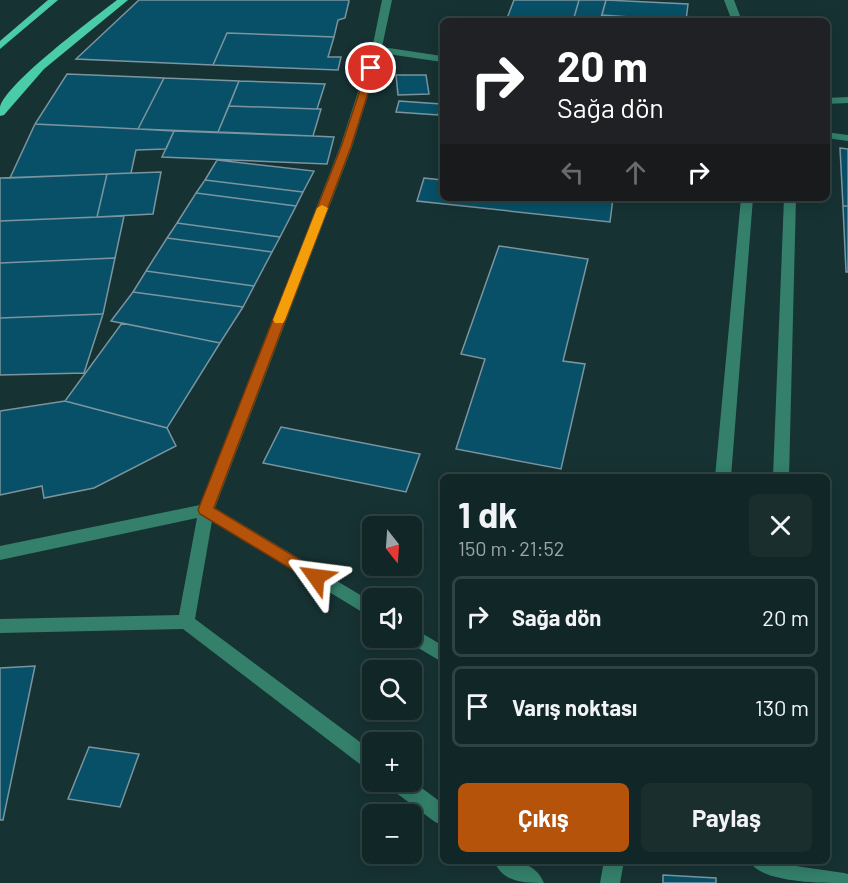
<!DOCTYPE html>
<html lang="tr">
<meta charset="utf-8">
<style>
:root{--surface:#112626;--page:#1a2e2e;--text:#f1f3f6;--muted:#9ca5a7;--line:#304343;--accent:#b45309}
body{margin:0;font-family:Barlow,sans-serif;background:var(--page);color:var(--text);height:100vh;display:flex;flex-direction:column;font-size:22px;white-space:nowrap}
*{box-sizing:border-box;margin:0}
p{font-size:20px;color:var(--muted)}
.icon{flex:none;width:33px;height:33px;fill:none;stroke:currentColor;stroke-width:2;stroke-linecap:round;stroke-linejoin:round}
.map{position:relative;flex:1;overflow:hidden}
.side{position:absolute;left:440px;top:474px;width:390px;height:390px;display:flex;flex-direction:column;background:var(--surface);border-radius:9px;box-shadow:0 3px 15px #0003,0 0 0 2px var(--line)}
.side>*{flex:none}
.top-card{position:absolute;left:440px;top:18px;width:390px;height:183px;border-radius:9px;box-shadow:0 3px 15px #0003,0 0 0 2px var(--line);background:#202124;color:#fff;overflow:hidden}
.needle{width:39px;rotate:163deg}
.buttons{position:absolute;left:362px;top:516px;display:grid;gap:12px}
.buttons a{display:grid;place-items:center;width:60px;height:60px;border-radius:9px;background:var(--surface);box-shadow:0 3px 15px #0003,0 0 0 2px var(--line);font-size:30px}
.pin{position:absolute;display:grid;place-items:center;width:51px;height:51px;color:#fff;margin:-26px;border:3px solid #fff;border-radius:50%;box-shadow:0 2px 6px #0007}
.me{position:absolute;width:66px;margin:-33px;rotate:301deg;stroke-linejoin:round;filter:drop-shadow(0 0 4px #0008)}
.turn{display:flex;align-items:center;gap:21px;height:126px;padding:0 18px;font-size:27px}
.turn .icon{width:78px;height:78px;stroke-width:2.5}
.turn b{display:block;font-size:42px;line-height:51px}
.lanes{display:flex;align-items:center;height:57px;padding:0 18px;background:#0003;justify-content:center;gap:30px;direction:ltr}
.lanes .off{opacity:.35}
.round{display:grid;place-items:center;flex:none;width:63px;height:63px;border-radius:9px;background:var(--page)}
.headline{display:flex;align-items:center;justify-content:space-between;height:102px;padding:0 18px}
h1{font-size:36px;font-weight:700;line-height:45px}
.action{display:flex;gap:12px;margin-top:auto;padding:12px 18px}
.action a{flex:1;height:69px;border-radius:9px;background:var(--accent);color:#fff;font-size:24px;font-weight:700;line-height:69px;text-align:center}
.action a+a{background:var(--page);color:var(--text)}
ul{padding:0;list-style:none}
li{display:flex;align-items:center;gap:18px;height:81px;margin:0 12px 9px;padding:0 6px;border:3px solid var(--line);border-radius:9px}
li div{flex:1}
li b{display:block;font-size:22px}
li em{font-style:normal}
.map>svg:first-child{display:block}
.building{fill:#075067;stroke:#7b949f;stroke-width:1.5}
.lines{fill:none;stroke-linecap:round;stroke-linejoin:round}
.minor{fill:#34806a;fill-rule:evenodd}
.major{fill:#4bcca9;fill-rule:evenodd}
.route{fill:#b45309;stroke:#753606;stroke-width:1.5}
.slow{fill:#f59e0b}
</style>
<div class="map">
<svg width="848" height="883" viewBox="0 0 848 883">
<rect width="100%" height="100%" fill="#173233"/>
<!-- building -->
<path class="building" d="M139,0H348L349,1L345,18L338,20L334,37L227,33L213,65L76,59Z
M514,0H579L573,21H506Z
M579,0H606L600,21H573Z
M606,0L688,4L686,21L602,15Z
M227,33L334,37L328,57H341L338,70L213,65Z
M67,74L164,78L138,129L35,124Z
M396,75H426L429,94L398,95Z
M164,78L239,81L218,132L138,129Z
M239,81L325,84L317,109L229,106Z
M399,101L441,104L438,115L396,112Z
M229,106L317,109H321L313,136L218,132Z
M35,124L138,129L174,131L166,149L136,150L131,173L10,178Z
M174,131L313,136L334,137L327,164L162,157Z
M840,148L848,149V206H843Z
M217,160L314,171L303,192L205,180Z
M161,172L153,214L97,217L107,174Z
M107,174L97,217L0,221V178Z
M424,178L442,180V198H613L610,222L417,201Z
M205,180L303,192L296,206L196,193Z
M196,193L296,206L280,237L177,223Z
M843,206H848V272H846Z
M124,216L115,258L0,263V221Z
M177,223L280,237L272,252L167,238Z
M167,238L272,252L254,286L146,271Z
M499,246L588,259L563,361L585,364L561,469L456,449L485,359L461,354Z
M115,258L103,314L0,318V263Z
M146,271L254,286L243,307L133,292Z
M133,292L243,307L220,343L111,321Z
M103,314L84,373L0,375V318Z
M122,323L220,343L167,428L65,401Z
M65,401L167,428L176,446L94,488L44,498L42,486L0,495V411Z
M281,427L420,454L406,492L263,463Z
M35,666L3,820H0V668Z
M89,747L139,754L120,807L68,799Z
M663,875L716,878V883H663Z"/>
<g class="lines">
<!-- minor -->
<path class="minor" d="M382,0H392L382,47L442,56V62L381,53L352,147L215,508L372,602V618L212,521L195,619L372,751V771L365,768L183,629L0,633V619L179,615L197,518L0,560V546L200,505L340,147L372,49Z
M724,0H734L742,21H732Z
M848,97V103L826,104V98Z
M826,132L848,135V141L826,138Z
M741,198H753L731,477H715Z
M784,198H796L789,477H773Z
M411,627L442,645V662L405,640L403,638H411Z
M411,780L442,803V825L435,822L391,789L388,782Z
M494,861C514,861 535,861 544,883C524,883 503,883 494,861Z
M604,861H624L620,883H600Z
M749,861H777L782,864L844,873L848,874V883C819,883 762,883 749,861Z"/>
<!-- major -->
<path class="major" d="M48,0H58L0,49V41Z
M117,0H128L44,69L4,115L0,116C0,113 0,110 0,107C6,83 95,17 117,0Z"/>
</g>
<!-- route -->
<path class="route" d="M368,66L376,68L351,147L214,508L322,573L324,577L322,582L316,584L200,514L198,510L341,147Z"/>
<!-- slow -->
<path class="slow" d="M322,205L328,208L285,320L283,323H275L273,320L317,208Z"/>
</svg>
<div class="buttons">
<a><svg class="needle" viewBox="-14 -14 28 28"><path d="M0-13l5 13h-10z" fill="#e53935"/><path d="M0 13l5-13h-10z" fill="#9ca5a7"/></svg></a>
<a><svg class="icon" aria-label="sound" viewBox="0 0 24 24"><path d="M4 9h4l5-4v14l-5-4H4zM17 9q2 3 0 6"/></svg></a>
<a><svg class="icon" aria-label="search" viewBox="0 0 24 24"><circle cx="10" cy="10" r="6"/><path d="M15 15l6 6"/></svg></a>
<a>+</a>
<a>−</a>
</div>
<div class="pin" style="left:371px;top:68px;background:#d93025"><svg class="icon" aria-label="arrive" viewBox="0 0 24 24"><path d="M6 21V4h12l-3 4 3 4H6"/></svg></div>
<svg class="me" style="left:316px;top:577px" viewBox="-20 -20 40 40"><path d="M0-17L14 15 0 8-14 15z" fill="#b45309" stroke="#fff" stroke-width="4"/></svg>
<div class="top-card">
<div class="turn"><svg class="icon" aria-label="right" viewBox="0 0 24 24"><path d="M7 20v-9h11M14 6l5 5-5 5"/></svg><div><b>20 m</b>Sağa dön</div></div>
<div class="lanes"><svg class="icon off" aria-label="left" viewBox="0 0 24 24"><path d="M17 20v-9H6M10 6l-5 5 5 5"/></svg><svg class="icon off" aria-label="ahead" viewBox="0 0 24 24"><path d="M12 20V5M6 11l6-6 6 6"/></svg><svg class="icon" aria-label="right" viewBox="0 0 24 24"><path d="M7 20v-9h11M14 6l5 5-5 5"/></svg></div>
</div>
<section class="side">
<div class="headline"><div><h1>1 dk</h1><p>150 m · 21:52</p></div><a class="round"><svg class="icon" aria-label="close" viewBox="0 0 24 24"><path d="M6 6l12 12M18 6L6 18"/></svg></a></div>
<ul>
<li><svg class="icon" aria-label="right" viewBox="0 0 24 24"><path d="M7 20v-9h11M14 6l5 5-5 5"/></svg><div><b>Sağa dön</b></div><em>20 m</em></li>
<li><svg class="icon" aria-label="arrive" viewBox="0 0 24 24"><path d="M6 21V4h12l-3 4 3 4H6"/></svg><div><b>Varış noktası</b></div><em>130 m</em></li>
</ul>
<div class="action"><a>Çıkış</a><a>Paylaş</a></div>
</section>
</div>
